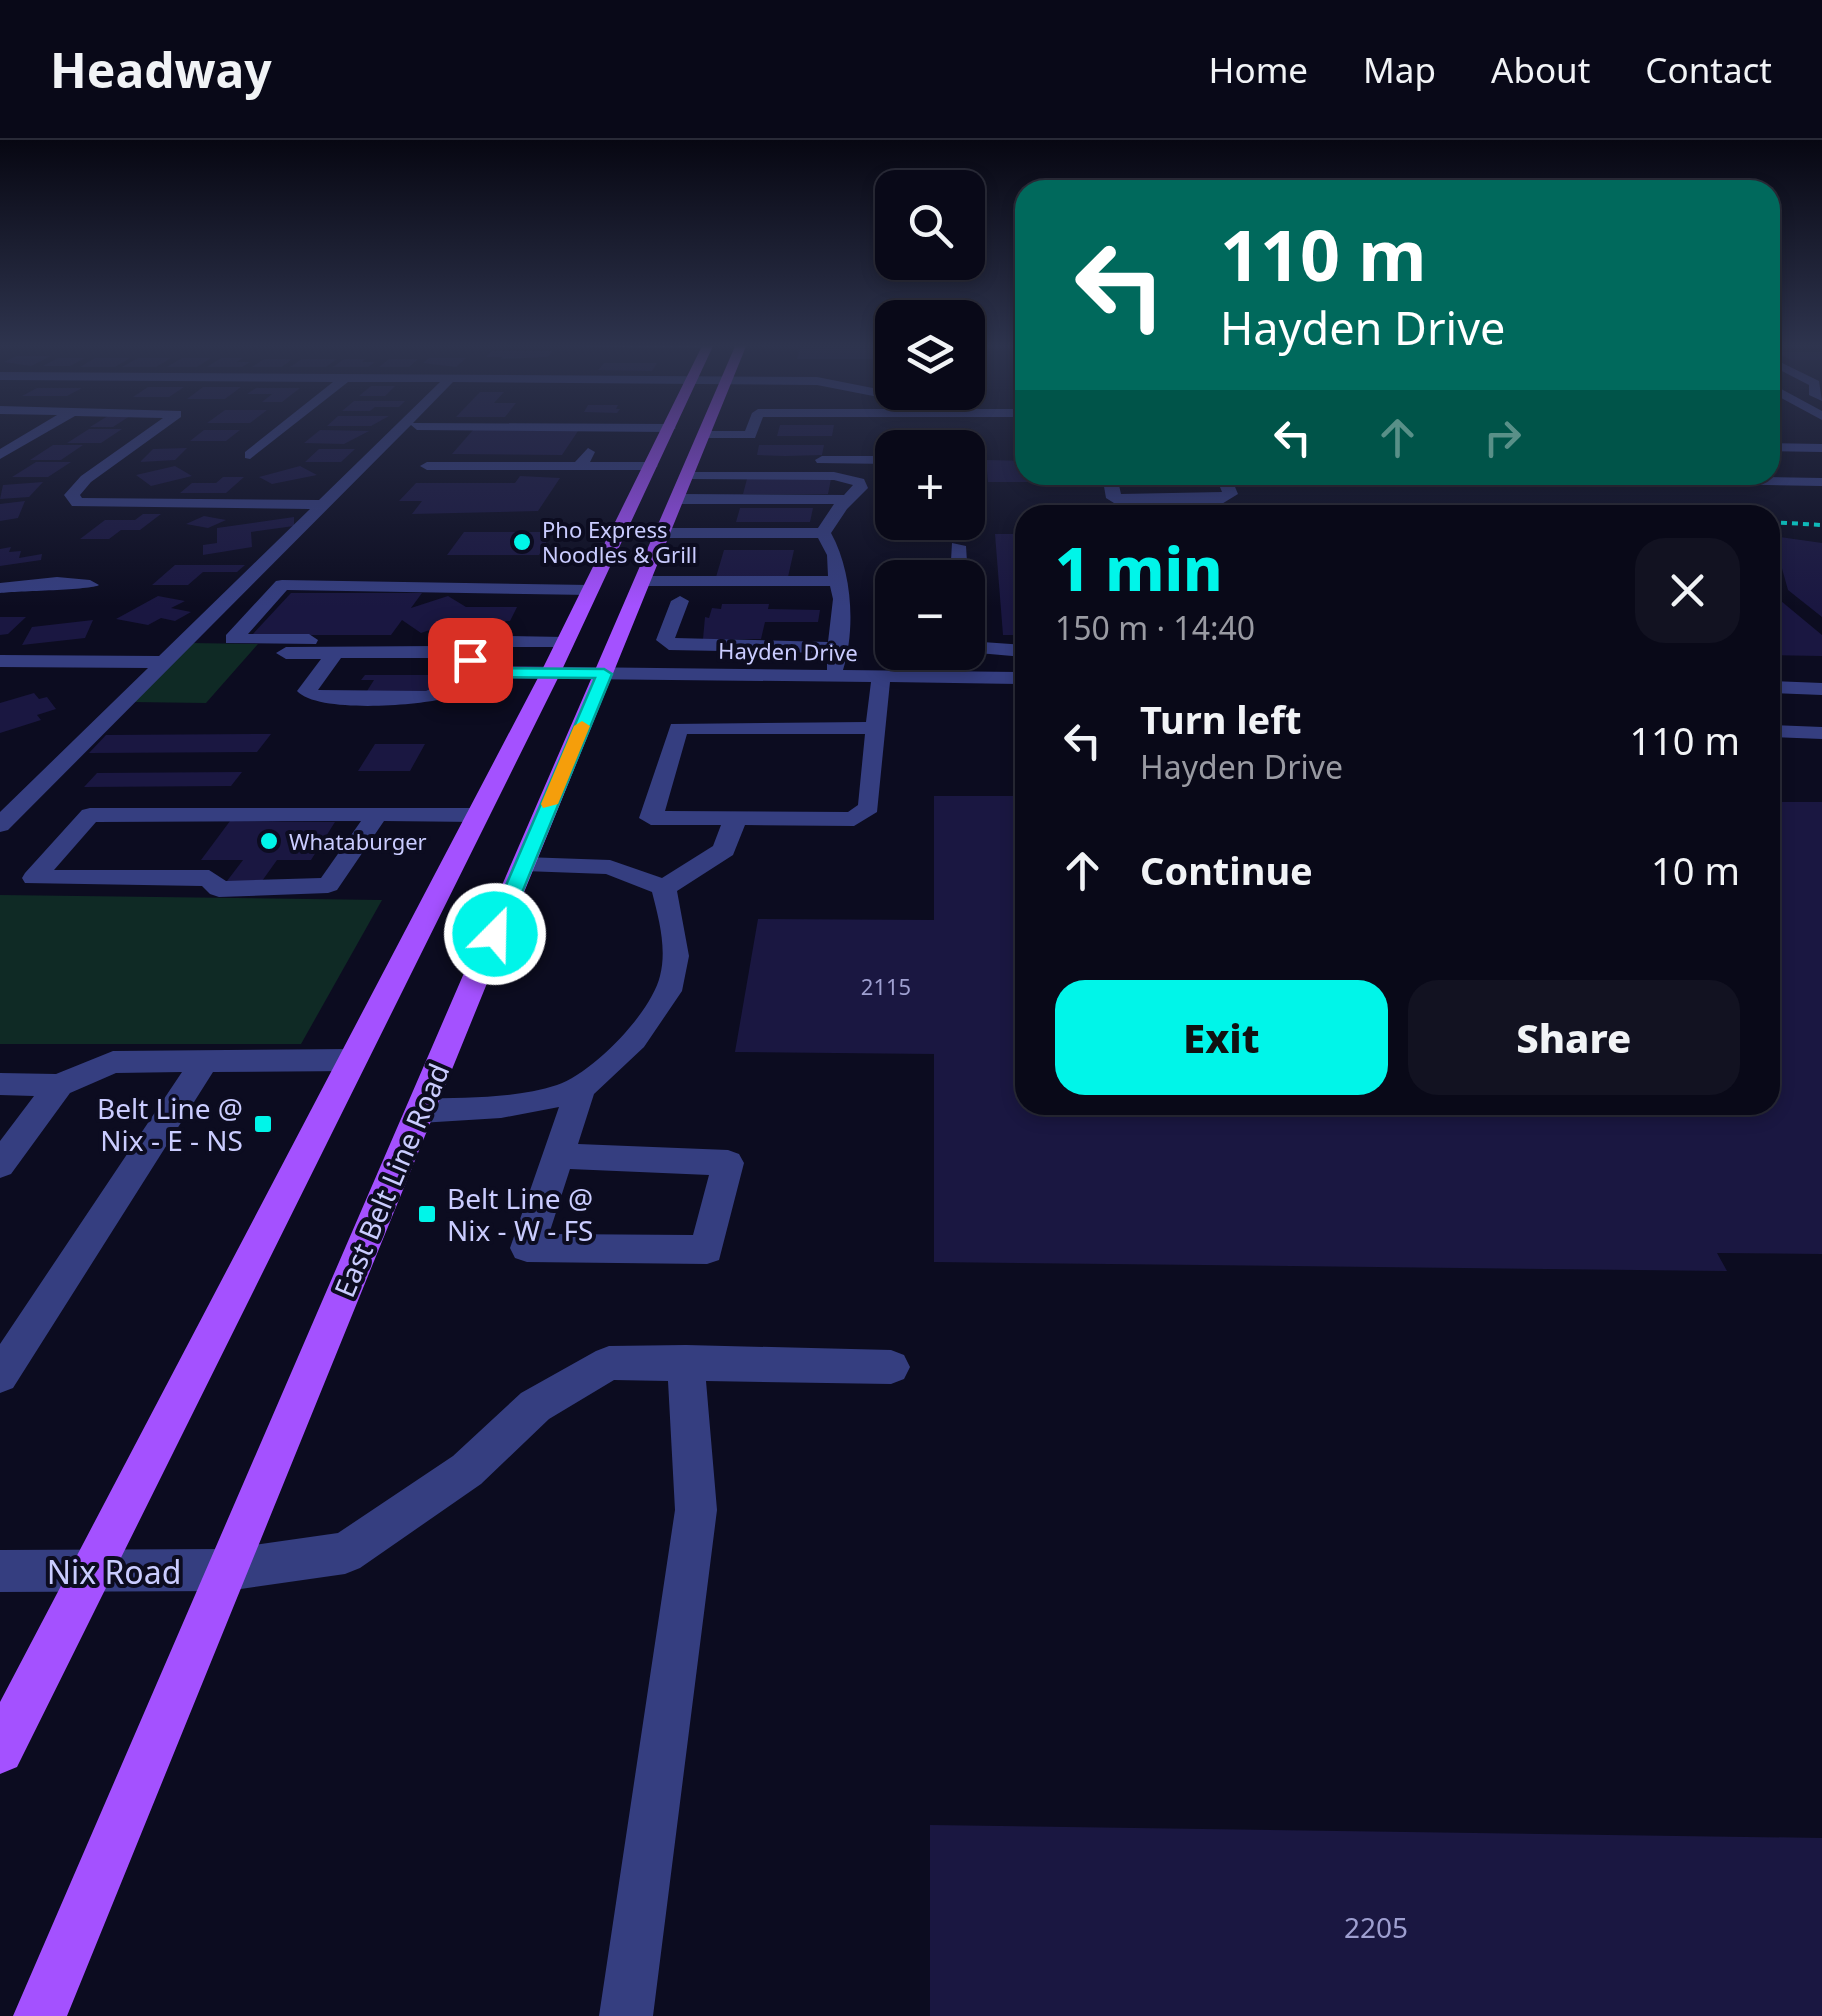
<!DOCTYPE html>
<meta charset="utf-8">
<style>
:root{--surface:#090918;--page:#121221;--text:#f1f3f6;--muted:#999aa2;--line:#292a37;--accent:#00f5e9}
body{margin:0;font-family:"Noto Sans",sans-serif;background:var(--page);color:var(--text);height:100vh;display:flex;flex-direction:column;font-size:38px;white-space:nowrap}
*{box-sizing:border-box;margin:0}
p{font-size:32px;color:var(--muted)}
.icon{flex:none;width:55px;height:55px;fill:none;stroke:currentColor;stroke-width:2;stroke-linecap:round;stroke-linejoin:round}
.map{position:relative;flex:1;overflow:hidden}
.details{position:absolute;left:1015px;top:365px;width:765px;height:610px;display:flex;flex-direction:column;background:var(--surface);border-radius:30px;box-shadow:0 5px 15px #0003,0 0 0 2px var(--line)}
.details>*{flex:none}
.top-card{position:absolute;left:1015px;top:40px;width:765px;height:305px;border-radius:30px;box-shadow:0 5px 15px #0003,0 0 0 2px var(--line);background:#00695c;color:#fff;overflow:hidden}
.fabs{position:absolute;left:875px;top:30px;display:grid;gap:20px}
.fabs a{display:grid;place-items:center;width:110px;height:110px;border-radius:20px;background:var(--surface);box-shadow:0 5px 15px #0003,0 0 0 2px var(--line);font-size:50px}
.pin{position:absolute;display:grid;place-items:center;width:85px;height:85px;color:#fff;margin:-42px;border-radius:20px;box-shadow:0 5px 15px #0006}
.me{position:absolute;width:110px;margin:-55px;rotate:23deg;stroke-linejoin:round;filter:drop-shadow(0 0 8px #0008)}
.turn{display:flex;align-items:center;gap:35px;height:210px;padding:0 40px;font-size:45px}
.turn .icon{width:130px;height:130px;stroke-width:2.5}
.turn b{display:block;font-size:70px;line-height:85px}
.lanes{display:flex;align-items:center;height:95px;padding:0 40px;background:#0003;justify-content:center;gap:50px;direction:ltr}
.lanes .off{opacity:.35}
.round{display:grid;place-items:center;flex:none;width:105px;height:105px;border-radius:30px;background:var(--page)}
.summary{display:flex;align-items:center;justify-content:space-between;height:170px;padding:0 40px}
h1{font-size:60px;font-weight:800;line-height:75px;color:var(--accent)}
.button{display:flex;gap:20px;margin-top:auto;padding:20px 40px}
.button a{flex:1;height:115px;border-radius:30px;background:var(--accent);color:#111;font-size:40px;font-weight:800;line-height:115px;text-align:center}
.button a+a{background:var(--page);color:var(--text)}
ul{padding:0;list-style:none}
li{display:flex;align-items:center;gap:30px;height:130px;padding:0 40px}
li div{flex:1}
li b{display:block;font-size:38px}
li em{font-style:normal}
header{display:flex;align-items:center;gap:60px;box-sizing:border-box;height:140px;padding:0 50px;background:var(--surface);border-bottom:2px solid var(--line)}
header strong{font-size:48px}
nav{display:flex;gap:55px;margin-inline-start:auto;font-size:35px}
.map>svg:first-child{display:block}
.green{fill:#0f2a25}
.building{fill:#1a1741}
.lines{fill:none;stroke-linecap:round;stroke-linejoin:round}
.minor{fill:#353e80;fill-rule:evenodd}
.major{fill:#a451ff;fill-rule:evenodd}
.rail{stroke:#00f5e9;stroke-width:4;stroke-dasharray:6 5;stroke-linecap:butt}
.route{fill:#00f5e9;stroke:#009f97;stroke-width:2.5}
.slow{fill:#f59e0b}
.poi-dot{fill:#00f5e9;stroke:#0c0c20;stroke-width:4}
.labels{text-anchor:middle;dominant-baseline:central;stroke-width:8;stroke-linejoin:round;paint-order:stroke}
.far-poi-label{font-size:22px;fill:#caccff;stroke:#0c0c20;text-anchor:start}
.far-street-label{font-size:22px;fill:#caccff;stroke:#0c0c20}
.number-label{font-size:22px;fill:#9e9fd0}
.poi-label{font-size:28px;fill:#caccff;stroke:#0c0c20;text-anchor:end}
.street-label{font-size:28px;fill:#caccff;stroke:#0c0c20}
.near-number-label{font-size:28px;fill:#9e9fd0}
.near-street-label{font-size:32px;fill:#caccff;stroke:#0c0c20}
</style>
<header>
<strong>Headway</strong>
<nav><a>Home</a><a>Map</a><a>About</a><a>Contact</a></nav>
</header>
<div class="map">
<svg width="1822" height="1876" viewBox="0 0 1822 1876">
<rect width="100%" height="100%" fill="#0c0c20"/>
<!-- green -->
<path class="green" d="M191,503L258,504L206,563L131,562Z
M0,755L382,760L301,904H0Z"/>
<!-- building -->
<path class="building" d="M801,204H892V219H797Z
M492,211H553L548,217L501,219L503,217H486Z
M1775,212H1822V220H1791Z
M16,216H51L31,226L4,222Z
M58,218H85L70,226H43Z
M95,218H130L115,227H80Z
M138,218H171L156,227H122Z
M182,218H211L197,227H167Z
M221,218H243L237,222H250L242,227H207Z
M429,218H466L456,227L423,223Z
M264,219H292L282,227H252Z
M302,219H337L326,227H290Z
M344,219H365L362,222H375L368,227H333Z
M389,219H418L409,227H379Z
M604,223H657L652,231L598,230Z
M371,246H395L385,256H359Z
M148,247H184L169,257H133Z
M203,247H241L225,259H187Z
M37,248H82L67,256H22Z
M256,248H300L282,262H262L272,254H247Z
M480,252H504L494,263H516L505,277H456Z
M354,261H405L399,267H375L370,271H342Z
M588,265H618L616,269H620L617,273L584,272Z
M225,270H267L250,283H207Z
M111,274H133L113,287H90Z
M338,276H389L371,286H327Z
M780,285H834L832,296H777Z
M89,289H122L101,303H67Z
M204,290H240L226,301H190Z
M320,290L369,291L344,304L304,303Z
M473,290L578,291L562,315L452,314Z
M53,305H83L61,320H30Z
M759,305H824L822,315L785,316L757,315Z
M187,308L175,320L140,322L153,309Z
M319,309H355L341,322H305Z
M986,320L1025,321V335H1074L1075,342H988Z
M36,322H71L48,337H12Z
M175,326L192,336L151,346L136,335Z
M300,326L317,335L272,344L259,337Z
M520,336L560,338L538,371L412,374L422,361H399L416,343H515Z
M223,337H244L226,353H180L192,343H216Z
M747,339H831L828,354H743Z
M43,342L29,357L0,359L3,345Z
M25,361L18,378L0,381V364Z
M740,368H813L810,382H736Z
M143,374H161L140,390H121L109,399H80L105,380H135Z
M204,376L226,380L208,388L186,384Z
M294,377V386L251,392L252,407L203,415V405L217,403V388Z
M464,392H552L539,415H447Z
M995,394H1025V495H1003Z
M1773,396L1822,403V477L1788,450Z
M11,407L9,412L21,411L19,418L42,414L41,420L0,426V409Z
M724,410H794L788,437H716Z
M175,425H245L237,432H203L188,445H152Z
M1770,452L1822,495V516L1770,515Z
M291,453H422L411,468L448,456L466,467H517L510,481H456L421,493L402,480L391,495H252Z
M158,456L185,461L171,468L191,472L175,481L161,478L148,485L116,479Z
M722,464H769L768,469L820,470L818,482H765L761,499H703L705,477L709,478L712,468L721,469Z
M0,477H26L8,494L0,495Z
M93,480L85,498L22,505L32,487Z
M365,535H440L437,539H443L430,551H367L374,540H361Z
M34,553L39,559L47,557L56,569L37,575L41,580L0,593V563Z
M271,594L257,612L89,613L106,595Z
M375,604H425L410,631H358Z
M242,632L231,646L84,647L97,633Z
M934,656H1025V965H1770V662H1822V1114L1717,1113L1727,1131L934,1122V914L735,912L758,779L934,780Z
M230,681L335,682L311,720H277L262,741H227L243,720H201Z
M930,1685L1822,1698V1876H930Z"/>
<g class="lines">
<!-- minor -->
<path class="minor" d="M346,204H713L714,205L708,208Z
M1770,217L1819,241L1822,261L1809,255V245L1770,225Z
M0,232L817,237L979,269H1025V277H763L755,298H705L700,297V291H745L752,273L758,269H940L817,245L453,242L413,283L669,284L676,288L669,292L417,290L411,285L8,690L0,692V672L148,528L0,527V515L159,516L310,369L72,366L64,355L81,336L163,278L75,276L0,319V309L57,275L0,274V266L181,271V277L91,342L80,355L82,358L319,360L440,242H348L250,319L245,318V312L333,242L0,240Z
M1770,243L1822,271V280L1770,252Z
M947,300L954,304L951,308H935Z
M1770,303L1822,304V312L1770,311Z
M588,308L595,312L590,322H651L658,326L651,330H427L420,326L427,322H575Z
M822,316H892V324L817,323L815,320Z
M682,332H834L864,339L868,348L847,369L831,393C852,431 856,488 843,530L1025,532V544L890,542L877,672L854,686L745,685L733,715L677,751L689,816L682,851L644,907L594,954L578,1004L728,1010L739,1014L744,1023L719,1120L707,1124L527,1122L515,1118L510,1108L559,967L501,978L420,983L409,979L405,971L409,963L420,959C465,957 514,959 557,945C593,933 651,873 660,836C667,809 659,779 652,752L606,734L524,731L512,724L524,717L610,720L662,738L713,706L721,685H651L639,678L671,584L866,582L871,542L484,538C470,545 457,554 442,559C413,566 317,573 297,551L321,519H286L276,513L286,507L439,506L431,501L440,495L565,497L574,503L572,507H459L487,526L827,530V513L669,510L656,500L671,461L680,456L689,461L675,498L828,502L833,459L830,446H643L634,441L643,436H828L827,415L818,398H663L655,393L663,388H818L834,364H678L670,359L678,354L844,355L853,345L834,340L687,339L680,335ZM341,518H451L468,531L426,551L318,550ZM687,594H865L858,665L848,672L665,671ZM570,1029L709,1035L693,1095L549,1094Z
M1102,335H1230L1238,354L1220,365L1114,363L1106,358ZM1118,341L1218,342L1222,352L1121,354Z
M1659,335L1822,338V346L1671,343Z
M952,403L966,406L968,438H950Z
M57,437L90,440L99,445C92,450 17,451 0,453V443Z
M282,440L590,445L599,450L590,455L287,450L248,494H309L318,500L316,504L226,503V495L276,441Z
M968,501L1025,505V517L967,512Z
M1770,541L1822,543V555L1770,553Z
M1770,585L1822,587V599L1770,597Z
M90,668H478L490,675L478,682L384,681L337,750L328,753L219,757L210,754L202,746L25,743L22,738L25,733L82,670ZM284,681H361L321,738L226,741L209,730H54L96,682Z
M353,909L363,912L368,920L363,928L353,931L213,932L13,1248L0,1253V1204L182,932L116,933L70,953L11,1034L0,1038V1001L34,956L0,955V933L56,934L113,911Z
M686,1205L891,1210L904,1215L910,1227L904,1239L891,1244L706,1241L717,1370L653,1876H599L675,1370L668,1241L614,1240L549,1279L481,1344L360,1428L345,1434L227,1451L0,1452V1410L227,1409L338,1393L453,1316L521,1253L596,1211L609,1206Z"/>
<!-- major -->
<path class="major" d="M703,204H714L560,534L17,1627L0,1634V1562L540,534Z
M736,204H747L67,1876H13Z"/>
<!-- rail -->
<path class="rail" d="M1770,382L1822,385"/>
</g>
<!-- sky -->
<linearGradient id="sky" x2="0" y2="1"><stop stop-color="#070712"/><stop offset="0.44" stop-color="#2e344e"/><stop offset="1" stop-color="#2e344e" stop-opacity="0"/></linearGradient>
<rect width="1822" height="467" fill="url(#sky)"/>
<!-- route -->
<path class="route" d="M465,517H475L486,528L604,529L612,534L505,794L495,801L485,794L595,538L482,537L465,524Z"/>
<!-- slow -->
<path class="slow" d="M582,581L590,586L558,664L543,668L541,664L574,586Z"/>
<!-- markers -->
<g class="poi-dot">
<circle cx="522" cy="402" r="10"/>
<circle cx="269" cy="701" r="10"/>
<rect x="253" y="974" width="20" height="20" rx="5"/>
<rect x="417" y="1064" width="20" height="20" rx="5"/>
</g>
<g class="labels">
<!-- far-poi labels -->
<g class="far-poi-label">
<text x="542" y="389">Pho Express<tspan x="542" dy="25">Noodles &amp; Grill</tspan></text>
<text x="289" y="701">Whataburger</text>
</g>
<!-- far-street labels -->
<g class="far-street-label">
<text transform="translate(788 511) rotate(1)">Hayden Drive</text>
</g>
<!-- number labels -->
<g class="number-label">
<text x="886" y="846">2115</text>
</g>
<!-- poi labels -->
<g class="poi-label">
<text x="243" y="968">Belt Line @<tspan x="243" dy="32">Nix - E - NS</tspan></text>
<text x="447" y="1058" text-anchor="start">Belt Line @<tspan x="447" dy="32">Nix - W - FS</tspan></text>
</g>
<!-- street labels -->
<g class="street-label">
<text transform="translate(391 1040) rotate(-67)">East Belt Line Road</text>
</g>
<!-- near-number labels -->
<g class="near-number-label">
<text x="1376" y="1787">2205</text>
</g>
<!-- near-street labels -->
<g class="near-street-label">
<text x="114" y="1431">Nix Road</text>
</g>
</g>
</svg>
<div class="fabs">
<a><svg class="icon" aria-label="search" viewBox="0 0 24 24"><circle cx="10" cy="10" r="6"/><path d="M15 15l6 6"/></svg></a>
<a><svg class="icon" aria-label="layers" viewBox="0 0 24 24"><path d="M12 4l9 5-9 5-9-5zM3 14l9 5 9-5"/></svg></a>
<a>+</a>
<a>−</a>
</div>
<div class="pin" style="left:470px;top:520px;background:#d93025"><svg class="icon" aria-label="arrive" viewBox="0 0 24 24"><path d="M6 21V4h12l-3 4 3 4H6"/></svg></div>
<svg class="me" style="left:495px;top:794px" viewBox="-20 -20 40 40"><circle r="17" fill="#00f5e9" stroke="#fff" stroke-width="3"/><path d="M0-11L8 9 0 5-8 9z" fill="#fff"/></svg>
<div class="top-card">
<div class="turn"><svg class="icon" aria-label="left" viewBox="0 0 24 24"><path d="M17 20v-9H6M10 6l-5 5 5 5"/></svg><div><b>110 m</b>Hayden Drive</div></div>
<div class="lanes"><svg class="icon" aria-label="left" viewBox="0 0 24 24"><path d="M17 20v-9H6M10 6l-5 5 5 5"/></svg><svg class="icon off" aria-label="ahead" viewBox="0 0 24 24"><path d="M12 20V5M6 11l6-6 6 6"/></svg><svg class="icon off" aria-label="right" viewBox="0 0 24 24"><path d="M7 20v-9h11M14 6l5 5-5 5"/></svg></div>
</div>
<section class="details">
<div class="summary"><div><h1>1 min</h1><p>150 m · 14:40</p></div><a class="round"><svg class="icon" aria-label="close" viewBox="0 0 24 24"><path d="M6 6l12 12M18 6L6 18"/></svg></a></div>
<ul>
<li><svg class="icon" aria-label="left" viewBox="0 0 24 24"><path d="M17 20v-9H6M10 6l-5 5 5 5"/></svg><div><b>Turn left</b><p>Hayden Drive</p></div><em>110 m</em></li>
<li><svg class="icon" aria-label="ahead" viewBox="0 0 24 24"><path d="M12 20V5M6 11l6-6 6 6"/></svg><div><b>Continue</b></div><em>10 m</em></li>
</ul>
<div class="button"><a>Exit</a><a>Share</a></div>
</section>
</div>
